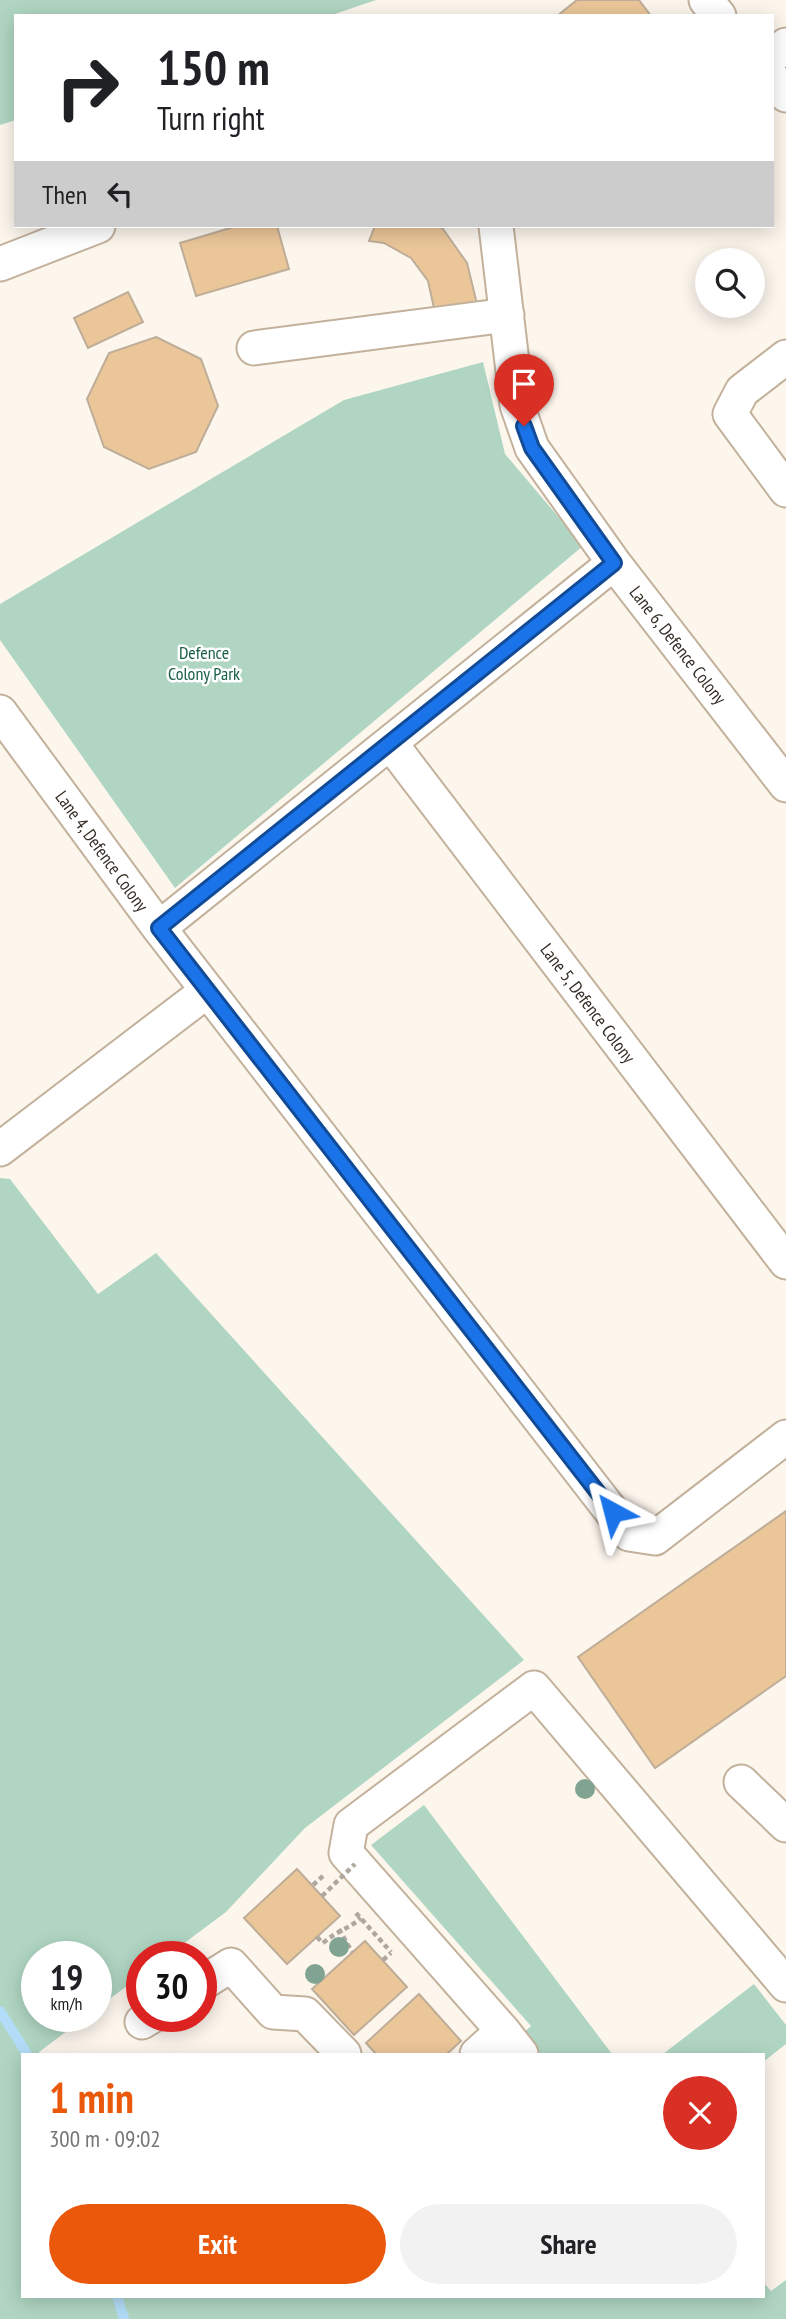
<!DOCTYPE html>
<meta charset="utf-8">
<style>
:root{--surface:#fff;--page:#f2f2f2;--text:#202124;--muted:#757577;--accent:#ea580c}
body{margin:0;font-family:"PT Sans Narrow",sans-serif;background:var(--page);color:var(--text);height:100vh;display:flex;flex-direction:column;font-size:26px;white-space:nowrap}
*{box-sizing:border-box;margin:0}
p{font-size:23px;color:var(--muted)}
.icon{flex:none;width:38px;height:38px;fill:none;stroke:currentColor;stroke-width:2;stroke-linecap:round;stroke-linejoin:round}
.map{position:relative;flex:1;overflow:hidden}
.drawer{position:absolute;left:21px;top:2053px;width:744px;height:245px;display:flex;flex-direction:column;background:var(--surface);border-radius:0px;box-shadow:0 4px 18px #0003}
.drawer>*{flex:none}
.guide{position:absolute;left:14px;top:14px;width:760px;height:214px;border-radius:0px;box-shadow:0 4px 18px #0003;background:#fff;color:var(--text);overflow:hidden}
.buttons{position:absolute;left:695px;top:248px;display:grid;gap:14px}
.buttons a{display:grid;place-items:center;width:70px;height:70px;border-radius:50%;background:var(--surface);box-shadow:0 4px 18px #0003;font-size:35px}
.speed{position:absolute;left:21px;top:1941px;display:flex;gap:14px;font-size:35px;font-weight:700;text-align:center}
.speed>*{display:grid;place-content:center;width:91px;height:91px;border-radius:50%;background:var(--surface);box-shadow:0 4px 18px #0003;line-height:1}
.speed small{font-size:18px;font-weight:400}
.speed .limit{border:10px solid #d22;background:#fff;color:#111}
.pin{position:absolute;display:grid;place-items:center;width:60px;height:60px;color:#fff;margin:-72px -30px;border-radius:50% 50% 50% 0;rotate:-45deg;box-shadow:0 0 7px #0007}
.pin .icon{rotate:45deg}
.me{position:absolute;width:77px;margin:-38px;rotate:322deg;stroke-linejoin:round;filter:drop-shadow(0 0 5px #0008)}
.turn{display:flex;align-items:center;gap:24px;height:147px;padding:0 28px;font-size:32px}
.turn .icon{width:91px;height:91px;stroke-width:2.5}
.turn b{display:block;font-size:49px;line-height:60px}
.then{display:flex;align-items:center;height:66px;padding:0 28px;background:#0003;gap:14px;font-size:26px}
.round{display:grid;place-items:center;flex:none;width:74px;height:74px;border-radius:37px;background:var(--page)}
.head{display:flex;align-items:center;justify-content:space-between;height:119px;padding:0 28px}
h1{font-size:42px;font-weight:600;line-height:52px;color:var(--accent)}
.button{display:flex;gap:14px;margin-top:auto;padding:14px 28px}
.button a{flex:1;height:80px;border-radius:42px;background:var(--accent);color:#fff;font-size:28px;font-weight:600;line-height:80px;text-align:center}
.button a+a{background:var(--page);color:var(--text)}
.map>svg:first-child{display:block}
.green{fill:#b0d6c3}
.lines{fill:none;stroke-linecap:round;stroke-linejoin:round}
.stream{stroke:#b2dcf7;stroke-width:10}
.building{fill:#ebc699;stroke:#bead98;stroke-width:2}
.minor-casing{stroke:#c3b19c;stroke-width:37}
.path{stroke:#afa8a0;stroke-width:4.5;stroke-dasharray:5 3.5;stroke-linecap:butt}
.minor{stroke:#fff;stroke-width:33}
.path-bridge{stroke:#afa8a0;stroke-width:4.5;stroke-dasharray:5 3.5;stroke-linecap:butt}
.tree{fill:#80a491}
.route-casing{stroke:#114b97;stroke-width:18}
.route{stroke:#1a73e8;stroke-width:12}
.labels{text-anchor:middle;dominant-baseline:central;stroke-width:5;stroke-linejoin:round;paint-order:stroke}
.street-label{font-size:18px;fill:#352e26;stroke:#fff}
.park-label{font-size:18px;fill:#1a6045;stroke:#fff}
</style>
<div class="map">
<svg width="786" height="2319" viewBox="0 0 786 2319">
<rect width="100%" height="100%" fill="#fdf6ed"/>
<!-- green -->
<path class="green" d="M0,0H376L329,16H16V120L0,125Z
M483,362L505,454L583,546L175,888L0,640V604L344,400Z
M0,1178L10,1179L98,1294L156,1253L524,1660L305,1828L226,1912L167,1956H142V1975L96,2009V1956H37V2016H87L39,2052L40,2054H23V2296H763V2282L771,2291L786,2280V2319H0Z
M424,1805L612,2054H500L531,2026L371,1845Z
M754,1984L786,2025V2044L763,2062V2054H663Z"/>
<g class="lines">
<!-- stream -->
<path class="stream" d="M0,2011L27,2054
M117,2296L124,2319"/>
</g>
<!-- building -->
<path class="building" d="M577,0H639L651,16H557Z
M237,226H277L289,269L196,296L180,243Z
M375,226H439L443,229L467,263L477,304L434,308L428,281L411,258L384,243L369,241Z
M128,292L143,322L88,348L74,318Z
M156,337L201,359L218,406L196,452L149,469L104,447L87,399L109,353Z
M786,1511V1676L655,1768L578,1657Z
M297,1869L340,1916L287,1964L244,1918Z
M365,1941L407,1987L354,2035L312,1989Z
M419,1994L461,2041L447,2054H376L366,2043Z"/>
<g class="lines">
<!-- minor casing -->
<g class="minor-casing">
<path id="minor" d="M706,0L719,16
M772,56L786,45
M772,78L786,95
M496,226L517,405L532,448L614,563L786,785
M0,264L98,226
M254,348L507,315
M786,357L742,391L730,414L786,490
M0,712L159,928L629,1534L655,1538L786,1437
M391,744L786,1262
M159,928L614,563
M0,1149L207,991
M741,1782L786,1825
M201,1984L231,1965L273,2012L305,2014L344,2054
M142,2022L152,2016
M503,2031L521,2054
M477,2054L503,2031L346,1853L351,1825L534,1688L786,1985"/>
</g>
<!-- path -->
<path class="path" d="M313,1885L323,1876
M339,1929L352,1952
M317,1937L323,1943C337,1931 350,1928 361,1918
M383,1960L391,1953"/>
<!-- minor -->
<use href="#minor" class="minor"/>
<!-- path-bridge -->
<path class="path-bridge" d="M322,1896L355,1864
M356,1913L391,1952"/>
</g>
<!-- trees -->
<g class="tree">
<circle cx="585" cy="1789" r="10"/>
<circle cx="339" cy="1947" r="10"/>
<circle cx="315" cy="1974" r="10"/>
</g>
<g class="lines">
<!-- route casing -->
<g class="route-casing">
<path id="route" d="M524,426L532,448L614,563L159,928L613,1512"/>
</g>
<!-- route -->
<use href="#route" class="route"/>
</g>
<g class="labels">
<!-- street labels -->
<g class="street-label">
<text transform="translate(678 645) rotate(52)">Lane 6, Defence Colony</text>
<text transform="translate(102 851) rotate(54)">Lane 4, Defence Colony</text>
<text transform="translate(588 1003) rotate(53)">Lane 5, Defence Colony</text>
</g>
<!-- park labels -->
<g class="park-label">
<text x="204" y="652">Defence<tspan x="204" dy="21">Colony Park</tspan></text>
</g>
</g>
</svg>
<div class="buttons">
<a><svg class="icon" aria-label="search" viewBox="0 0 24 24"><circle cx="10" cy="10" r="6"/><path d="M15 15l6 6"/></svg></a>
</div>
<div class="speed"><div>19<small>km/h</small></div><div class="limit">30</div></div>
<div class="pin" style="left:524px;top:426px;background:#d93025"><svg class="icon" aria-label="arrive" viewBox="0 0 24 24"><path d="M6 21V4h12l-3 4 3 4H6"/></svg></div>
<svg class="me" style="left:613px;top:1512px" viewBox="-20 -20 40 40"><path d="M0-17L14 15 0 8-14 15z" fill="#1a73e8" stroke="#fff" stroke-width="4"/></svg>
<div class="guide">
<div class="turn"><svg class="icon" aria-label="right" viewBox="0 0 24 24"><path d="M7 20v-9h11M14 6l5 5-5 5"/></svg><div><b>150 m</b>Turn right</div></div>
<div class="then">Then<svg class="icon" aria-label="left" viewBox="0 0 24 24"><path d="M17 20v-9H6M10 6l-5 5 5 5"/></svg></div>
</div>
<section class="drawer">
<div class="head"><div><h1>1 min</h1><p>300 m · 09:02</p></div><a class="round" style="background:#d93025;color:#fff"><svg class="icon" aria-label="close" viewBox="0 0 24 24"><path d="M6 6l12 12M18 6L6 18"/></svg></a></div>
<div class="button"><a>Exit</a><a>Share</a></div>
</section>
</div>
